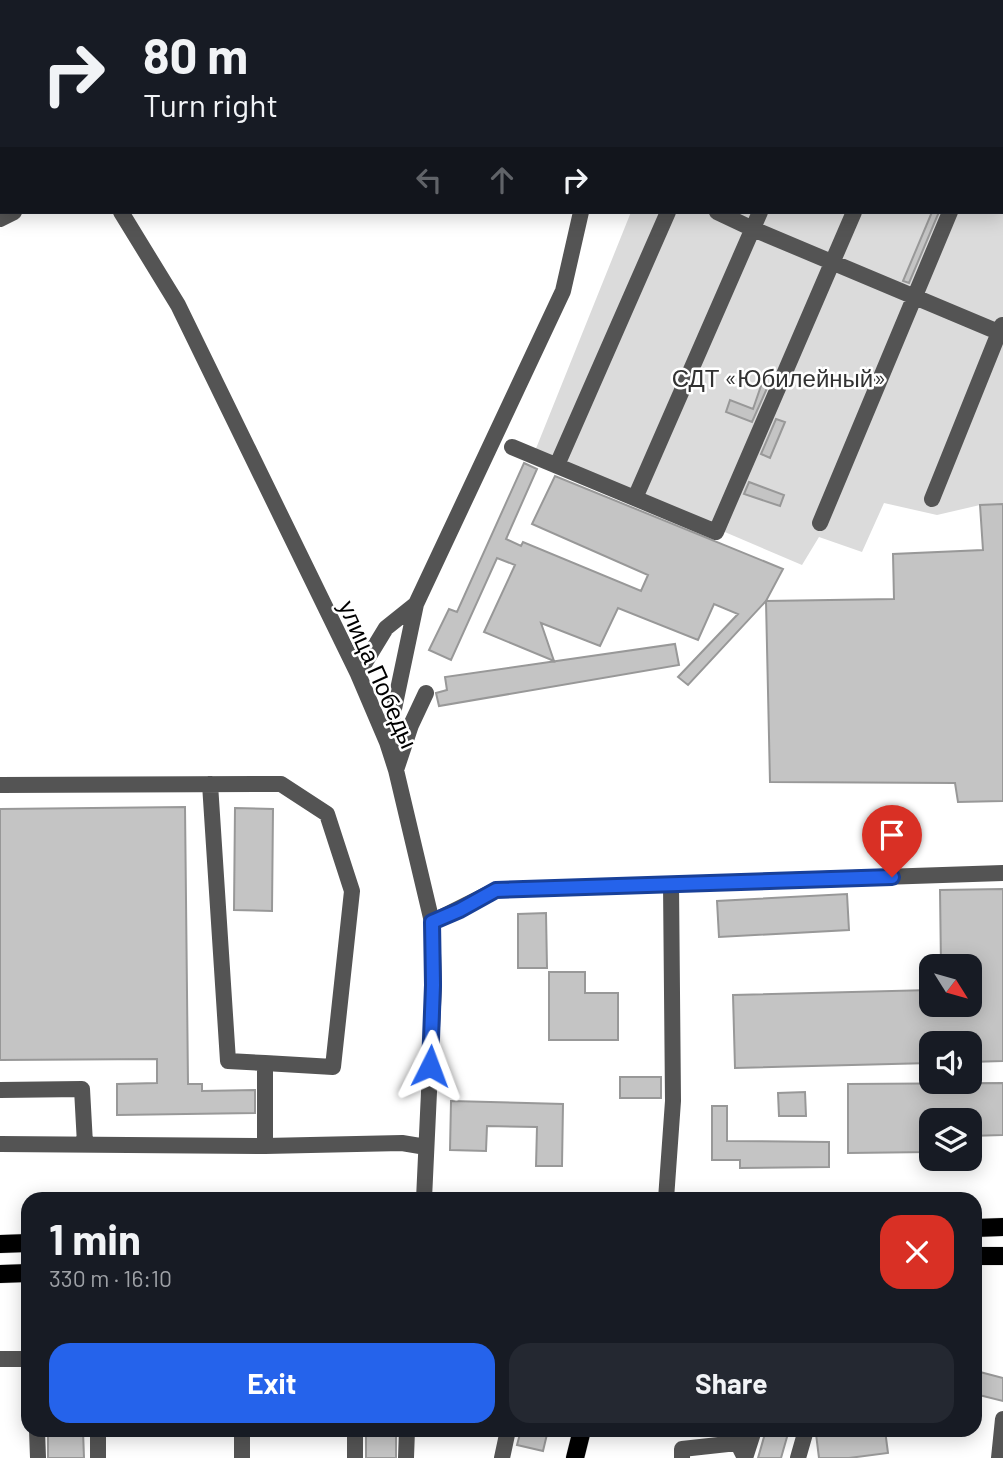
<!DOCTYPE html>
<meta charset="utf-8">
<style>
:root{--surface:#171b24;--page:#242831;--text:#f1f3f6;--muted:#9ea1a6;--accent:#2563eb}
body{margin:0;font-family:Barlow,sans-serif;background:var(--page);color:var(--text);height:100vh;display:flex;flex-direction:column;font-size:26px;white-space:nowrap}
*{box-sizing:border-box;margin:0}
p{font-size:23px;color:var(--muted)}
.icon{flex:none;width:38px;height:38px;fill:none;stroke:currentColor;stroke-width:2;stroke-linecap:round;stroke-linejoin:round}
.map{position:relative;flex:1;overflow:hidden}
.panel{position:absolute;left:21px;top:1192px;width:961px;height:245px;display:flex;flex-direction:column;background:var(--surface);border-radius:21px;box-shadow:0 4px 18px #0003}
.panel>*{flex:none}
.guide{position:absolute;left:0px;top:0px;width:1004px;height:214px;box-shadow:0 4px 18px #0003;background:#171b24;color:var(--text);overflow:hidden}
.needle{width:46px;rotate:127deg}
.fabs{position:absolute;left:919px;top:954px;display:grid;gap:14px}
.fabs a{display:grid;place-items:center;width:63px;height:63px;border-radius:14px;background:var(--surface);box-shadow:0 4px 18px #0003;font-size:35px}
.pin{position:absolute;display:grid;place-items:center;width:60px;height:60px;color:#fff;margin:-72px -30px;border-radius:50% 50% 50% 0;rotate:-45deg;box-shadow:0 0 7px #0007}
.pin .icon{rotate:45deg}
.me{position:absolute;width:77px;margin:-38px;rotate:3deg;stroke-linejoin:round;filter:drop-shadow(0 0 5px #0008)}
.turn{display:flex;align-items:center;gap:24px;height:147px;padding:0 28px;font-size:32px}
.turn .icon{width:91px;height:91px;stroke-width:2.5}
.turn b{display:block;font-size:49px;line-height:60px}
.lanes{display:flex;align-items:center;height:66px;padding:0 28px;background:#0003;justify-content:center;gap:35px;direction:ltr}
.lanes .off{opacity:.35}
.round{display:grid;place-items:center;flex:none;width:74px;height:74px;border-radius:21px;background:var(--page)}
.headline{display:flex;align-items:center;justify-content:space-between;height:119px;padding:0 28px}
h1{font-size:42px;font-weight:700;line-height:52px}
.primary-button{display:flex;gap:14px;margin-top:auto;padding:14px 28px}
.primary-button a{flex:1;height:80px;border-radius:21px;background:var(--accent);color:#fff;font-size:28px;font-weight:700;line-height:80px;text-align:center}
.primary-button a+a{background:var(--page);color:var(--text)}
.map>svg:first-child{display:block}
.green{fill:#dbdbdb}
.building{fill:#c4c4c4;stroke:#989898;stroke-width:2}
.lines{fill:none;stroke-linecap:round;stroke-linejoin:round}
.major-casing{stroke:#dbdbdb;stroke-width:19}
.minor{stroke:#545454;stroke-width:16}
.major{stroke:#000;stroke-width:18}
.route-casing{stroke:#184099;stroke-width:18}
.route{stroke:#2563eb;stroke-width:12}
.labels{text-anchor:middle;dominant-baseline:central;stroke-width:5;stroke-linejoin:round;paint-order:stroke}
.park-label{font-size:24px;fill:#323232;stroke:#fff}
.street-label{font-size:24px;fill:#000;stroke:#fff}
</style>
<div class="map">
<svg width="1003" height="1458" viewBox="0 0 1003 1458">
<rect width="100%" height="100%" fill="#fff"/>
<!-- green -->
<path class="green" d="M776,0H1003V504L980,505L937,515L884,503L862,552L819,537L802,565L535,451L631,212H1003V2H775Z"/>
<!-- building -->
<path class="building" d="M932,212H939L909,283L903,281Z
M762,383L768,386L752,422L726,412L730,400L753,409Z
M776,419L785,422L770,458L761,454Z
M524,463L537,469L506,539L521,546L523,542L641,591L648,575L532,524L555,476L783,569L766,601L688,685L678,677L738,614L714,604L698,640L618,608L600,646L541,623L554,661L484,632L515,565L497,558L451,660L429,650L449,609L457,612Z
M749,482L784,495L780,506L744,494Z
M1003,504V801L958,802L955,783L770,782L766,601L894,599L893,554L983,550L980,505Z
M675,644L679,665L439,706L436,693L447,690L445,677Z
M185,807L188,1084H202V1091L255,1090V1113L117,1115V1084L157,1083V1059L0,1060V809Z
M235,808L273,809L272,911L234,910Z
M1003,889V1061L970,1062V1043H931V1063L735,1068L733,995L931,990V1004H970V966H941L940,890Z
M847,894L849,930L719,937L717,901Z
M546,913L547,968H518V914Z
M549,972H585V993H618V1040H549Z
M620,1077H661V1098H620Z
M1003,1083V1135L970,1136V1120H931V1152L848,1153V1084Z
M805,1092L806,1116H779L778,1093Z
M451,1101L563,1104L562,1166H536L537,1127L487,1126L486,1151L450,1150Z
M712,1106H727V1141L829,1142V1167L740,1168V1160H712Z
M980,1372L1003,1378V1401L975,1394Z
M48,1430H83L84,1458H48Z
M366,1430H396V1458H366Z
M521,1430H548L543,1451L517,1445Z
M766,1430H789L781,1458H758Z
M852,1430H885L888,1453L849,1458H819L816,1434Z"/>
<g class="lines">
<!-- major casing -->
<g class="major-casing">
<path id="major" d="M975,1228L1003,1227
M0,1244L28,1243
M975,1256H1003
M0,1274L28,1273
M575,1458L582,1430"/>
</g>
<!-- minor -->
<path class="minor" d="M32,0V2
M554,0V2
M755,2L756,0
M850,2L851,0
M942,2L943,0
M121,212L178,305L358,674L387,742L396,770L432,922L434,985L424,1199
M717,212L753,229L1003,334
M0,219L14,212
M512,447L716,532L854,212
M557,465L668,212
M635,498L760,212
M932,499L1002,325
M820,523L950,212
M358,674L386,628L416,604
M387,742L416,604L563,291L581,212
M396,770L411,725L426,693
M210,784L228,1061L265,1063V1146
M0,785L281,784L327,814L352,891L333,1067L265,1063
M432,922L496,890L1003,873
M0,1090L82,1089L85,1144
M0,1144L265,1146L402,1143L426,1147
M666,1199L673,1101L671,884
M0,1359H28
M37,1430L38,1458
M98,1430V1458
M355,1430V1458
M731,1430L745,1458
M242,1458V1430
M406,1458L407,1430
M502,1458L508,1430
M682,1458V1449L737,1443
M745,1458L754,1430
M798,1458L806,1430
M999,1458L1003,1419"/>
<!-- major -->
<use href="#major" class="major"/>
</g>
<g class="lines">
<!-- route casing -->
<g class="route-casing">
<path id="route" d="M430,1066L433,985L432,922L460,910L496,890L892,877"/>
</g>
<!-- route -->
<use href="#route" class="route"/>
</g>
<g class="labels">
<!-- park labels -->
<g class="park-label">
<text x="779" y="377">СДТ «Юбилейный»</text>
</g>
<!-- street labels -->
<g class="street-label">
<text transform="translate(379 674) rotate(66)">улица Победы</text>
</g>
</g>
</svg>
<div class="fabs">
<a><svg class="needle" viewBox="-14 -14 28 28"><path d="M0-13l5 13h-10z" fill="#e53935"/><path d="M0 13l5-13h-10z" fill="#9ea1a6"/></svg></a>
<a><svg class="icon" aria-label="sound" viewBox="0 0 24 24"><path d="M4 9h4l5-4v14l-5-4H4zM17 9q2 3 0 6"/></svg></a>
<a><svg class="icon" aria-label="layers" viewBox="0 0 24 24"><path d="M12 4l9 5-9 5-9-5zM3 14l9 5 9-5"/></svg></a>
</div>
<div class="pin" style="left:892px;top:877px;background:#d93025"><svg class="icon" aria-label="arrive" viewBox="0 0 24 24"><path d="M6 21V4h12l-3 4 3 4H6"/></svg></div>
<svg class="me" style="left:430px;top:1066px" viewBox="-20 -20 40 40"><path d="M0-17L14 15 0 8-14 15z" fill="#2563eb" stroke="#fff" stroke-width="4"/></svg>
<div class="guide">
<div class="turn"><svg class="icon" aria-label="right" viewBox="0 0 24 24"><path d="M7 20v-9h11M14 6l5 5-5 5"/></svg><div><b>80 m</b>Turn right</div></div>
<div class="lanes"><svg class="icon off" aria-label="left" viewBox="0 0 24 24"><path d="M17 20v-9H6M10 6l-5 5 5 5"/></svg><svg class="icon off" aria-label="ahead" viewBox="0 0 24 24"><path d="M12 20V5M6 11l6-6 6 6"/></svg><svg class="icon" aria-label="right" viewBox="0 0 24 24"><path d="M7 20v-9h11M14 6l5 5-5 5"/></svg></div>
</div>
<section class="panel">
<div class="headline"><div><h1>1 min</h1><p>330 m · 16:10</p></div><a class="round" style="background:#d93025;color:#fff"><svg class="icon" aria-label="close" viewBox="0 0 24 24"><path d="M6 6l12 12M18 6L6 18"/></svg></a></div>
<div class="primary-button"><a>Exit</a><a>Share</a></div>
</section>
</div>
